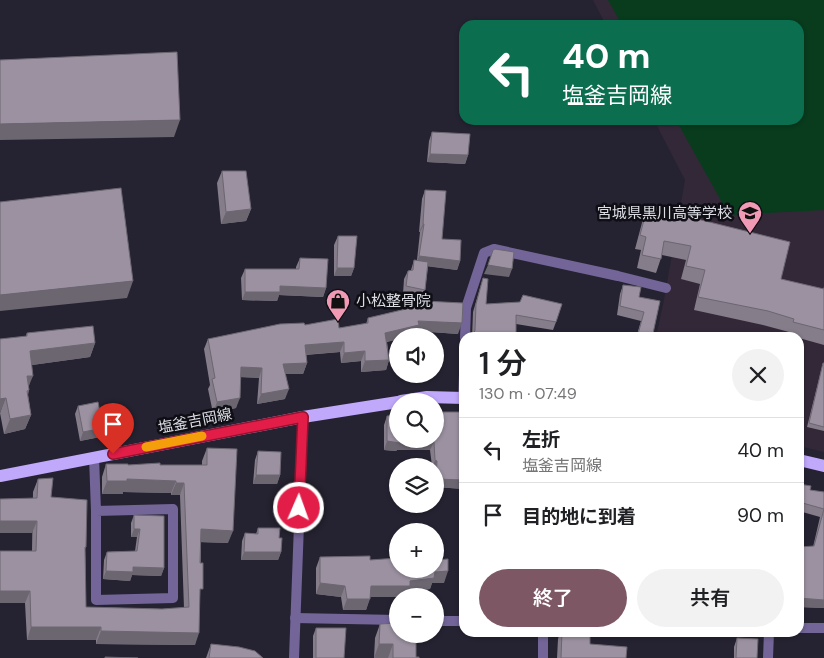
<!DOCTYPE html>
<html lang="ja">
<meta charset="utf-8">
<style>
:root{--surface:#fff;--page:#f2f2f2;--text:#202124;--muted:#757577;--line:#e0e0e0;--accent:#7e5765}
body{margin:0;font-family:"DM Sans","Noto Sans JP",sans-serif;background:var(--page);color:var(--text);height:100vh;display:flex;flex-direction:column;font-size:19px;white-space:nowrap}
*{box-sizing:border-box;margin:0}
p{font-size:16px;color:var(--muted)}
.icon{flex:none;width:28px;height:28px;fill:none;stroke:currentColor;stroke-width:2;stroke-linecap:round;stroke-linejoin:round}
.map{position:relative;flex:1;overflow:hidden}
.details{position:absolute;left:459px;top:332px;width:345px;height:305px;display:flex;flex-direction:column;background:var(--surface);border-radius:15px;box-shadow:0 1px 4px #0004}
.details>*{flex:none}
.guide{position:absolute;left:459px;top:20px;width:345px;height:105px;border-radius:15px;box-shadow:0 1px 4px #0004;background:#0b6e4f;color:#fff;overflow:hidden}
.controls{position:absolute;left:389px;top:328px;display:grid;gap:10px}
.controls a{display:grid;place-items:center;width:55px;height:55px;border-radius:50%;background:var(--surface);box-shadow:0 1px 4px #0004;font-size:25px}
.pin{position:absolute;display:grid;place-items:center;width:42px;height:42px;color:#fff;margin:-51px -21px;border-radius:50% 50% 50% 0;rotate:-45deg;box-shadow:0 0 5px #0007}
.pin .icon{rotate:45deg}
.me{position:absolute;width:55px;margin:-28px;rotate:2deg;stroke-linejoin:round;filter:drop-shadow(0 0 4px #0008)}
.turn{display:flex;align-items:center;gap:18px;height:105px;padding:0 20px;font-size:22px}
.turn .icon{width:65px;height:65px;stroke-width:2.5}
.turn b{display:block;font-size:35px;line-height:42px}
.round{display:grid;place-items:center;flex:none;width:52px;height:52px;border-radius:26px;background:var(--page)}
.head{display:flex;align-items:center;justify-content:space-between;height:85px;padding:0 20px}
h1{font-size:30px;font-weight:600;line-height:38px}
.action{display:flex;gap:10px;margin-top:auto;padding:10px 20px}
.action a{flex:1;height:58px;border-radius:30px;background:var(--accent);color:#fff;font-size:20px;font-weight:600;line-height:58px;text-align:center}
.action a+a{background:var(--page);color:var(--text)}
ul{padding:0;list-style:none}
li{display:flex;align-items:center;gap:15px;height:65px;padding:0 20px;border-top:1px solid var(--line)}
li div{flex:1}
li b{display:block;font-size:19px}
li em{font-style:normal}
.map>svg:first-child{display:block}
.education{fill:#332837}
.green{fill:#083c1d}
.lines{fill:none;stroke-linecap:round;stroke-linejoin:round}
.minor{stroke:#736597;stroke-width:10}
.tertiary{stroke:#736597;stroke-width:10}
.primary{stroke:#c0a8fb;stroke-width:12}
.wall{fill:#857d8a}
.shaded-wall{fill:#6c6671}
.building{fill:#9b91a1;stroke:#6c6671}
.route-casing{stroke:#92132f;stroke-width:12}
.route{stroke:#e11d48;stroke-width:9}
.slow{stroke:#f59e0b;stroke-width:9}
.labels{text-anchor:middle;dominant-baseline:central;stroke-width:5;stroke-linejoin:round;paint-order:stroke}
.poi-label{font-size:15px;fill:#dcdce5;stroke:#0e0e14;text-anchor:end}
.street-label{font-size:15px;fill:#dcdce5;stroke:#0e0e14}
</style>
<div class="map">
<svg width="824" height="658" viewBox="0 0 824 658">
<rect width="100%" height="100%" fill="#252331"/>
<!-- education -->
<path class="education" d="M593,0H824V452L799,446V338L656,337L664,300L685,180L654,120H799V25H606Z"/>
<!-- green -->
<path class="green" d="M608,0H824V210L729,215L676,120H799V25H622Z"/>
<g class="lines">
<!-- minor -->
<path class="minor" d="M465,338L466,308L484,253L494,249L618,276L666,288
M463,398L464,374
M94,457L96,511V600L173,598V509L96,511
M295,618L398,620
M435,621H464
M799,628H824
M543,658V632
M768,658L769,632"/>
<!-- tertiary -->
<path class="tertiary" d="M294,658L303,417"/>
<!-- primary -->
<path class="primary" d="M401,401L427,397L464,398
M799,460L824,466
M0,476L303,417L398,402"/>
</g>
<!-- wall -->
<path class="wall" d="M432,132L468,155L465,164L427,162L429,141Z
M222,171L251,209L246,221L221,224L217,183Z
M425,190L442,239L460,261L457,270L428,266L425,290L422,298L403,294L404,279L408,271L411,270L414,260H417L420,232H419L422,199Z
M648,205L677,214L781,279L823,289L824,287V345L799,338L788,336L789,332L763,325L694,310L700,284L681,279L686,260L662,255L656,273L637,268L641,250L635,249L643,219Z
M338,236L354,268L351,276H334V245Z
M300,258L326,288L323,297L279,295L277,301L242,300L241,278L245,269H296V267Z
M483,278L486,304L556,322L553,330L516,324V338H472L473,312Z
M623,285L639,297L652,338H636L641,321L617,315L620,294Z
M424,301L458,334L417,331L415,335L387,342L389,360L386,370L361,372V361L341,363L340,352L306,355L307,363L303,374H286L285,399L257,404L259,378L241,377L236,408L213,413L208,389L210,385L204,349L208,339L305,325L339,328L366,324L368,318L422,305Z
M27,333L95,343L90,357L32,365L29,386V390L28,395L31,415L25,429L4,434L0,413Z
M823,363H824V431L807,427Z
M78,406L103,428L100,437L80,441L75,414Z
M436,412L464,489L435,487V466H432L430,450H397L396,451L384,450V425L387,416L398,439H435V415Z
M207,448L228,543L201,542L200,597L195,645L96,644V640H27L25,603H0V551H32L33,492L38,479L51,497L86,547L85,549L86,607L162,609L184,608L180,495H171V493L123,492V494H102V477L106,464L128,465H202V461Z
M258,451L280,475L277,484H253L255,460Z
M799,484L810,490L824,492V608L799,607L820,517L799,511Z
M134,515L164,568L161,576L132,575L130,581L103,579L104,560L107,552L135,551L137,537H131V523Z
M258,528L279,538L281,552L278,560H241L242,541L245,533L256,534Z
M320,557L370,560H436L444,583H432L430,589L407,592L406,596H398V597H370L366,610H343L341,597L316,594V568Z
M380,624L416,657L419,658H374L375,638Z
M316,628L344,658H313V636Z
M560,632H590V644L626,658H557L558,639Z
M737,638L757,658H734V647Z
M211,644L263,658H206Z"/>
<!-- shaded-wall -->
<path class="shaded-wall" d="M180,120L174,137L0,140V124Z
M430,154L468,155L465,164L427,162Z
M251,209L246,221L221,224L226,212Z
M423,224H424L420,232H419Z
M419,256L460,261L457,270L416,265Z
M488,265L512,269L509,277L484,274Z
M337,268H354L351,276H334Z
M133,281L127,298L0,311V295Z
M280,286L326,288L323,297L279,295L277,301L242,300L245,292Z
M418,321L462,323L458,334L417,331L415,335L411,336H398V339L381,343L385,333Z
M473,336L496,338H472Z
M344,342L340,352L301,355L305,345Z
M95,343L90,357L25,366L30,351Z
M365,351L361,361L341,363L344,353Z
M389,360L386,370L361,372L365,361Z
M307,363L303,374H279L283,364Z
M241,367L262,368L259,378L238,377Z
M435,368H439L435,376H415V374H435Z
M27,376H33L27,390Z
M289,389L285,399L257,404L261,394Z
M6,398L0,413V399Z
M240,398L236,408L213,413L217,402Z
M31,415L25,429L4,434L10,419Z
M103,428L100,437L80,441L83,432Z
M387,441H400L434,442L430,450H397L396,451L384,450Z
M435,460L437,461L435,467L433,466Z
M256,475H280L277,484H253Z
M127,479L176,481L171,493L123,492V494H102L107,481Z
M436,479L464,480V489L435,487V482Z
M176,483H184L180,495H171Z
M0,521H37L32,533H0Z
M134,529H140L137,537H131Z
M201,529L233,531L228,543L196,542Z
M244,552H281L278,560H241Z
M133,567L164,568L161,576L132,575L130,581L103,579L106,571Z
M448,571L444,583H432L430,589L407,592L406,596H398V597H367L371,586L410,581L435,572Z
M320,583L345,586L341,597L316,594Z
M0,591H30L25,603H0Z
M799,598L824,600V608L799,607Z
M347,599H370L366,610H343Z
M31,627H101L96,640H27Z
M101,631L199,633L195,645L96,644Z
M379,644H393L388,658H374Z"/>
<!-- building -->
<path class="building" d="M177,52L180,120L0,124V60Z
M432,132L470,134L468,155L430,154Z
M222,171H246L251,209L226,212Z
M121,188L133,281L0,295V202Z
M425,190L446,191L442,239L461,240L460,261L419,256L424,224H423Z
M648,205L678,210L677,214L790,242L781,279L824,289V330L793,322L794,319L768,311L698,297L705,270L686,266L691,246L664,241L661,259L642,255L646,237L640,235Z
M338,236H357L354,268H337Z
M495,249L514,252L512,269L488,265L493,250Z
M300,258L328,259L326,288L280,286V292H245V269H299Z
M414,260L428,262L425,290L406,286L408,271L413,270Z
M483,278L488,279L486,304L520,302L523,295L562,304L556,322L516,315V338H496L473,336L475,330L476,304Z
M623,285L641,287L639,297L660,301L652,338H637L644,312L620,306Z
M424,301L463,303L462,323L418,321L419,325L385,333L389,360L365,361V351L344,353V342L305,345L307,363L283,364L289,389L261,394L262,368L241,367L240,398L217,402L212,379L215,378L208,339L280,324L304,323L305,325L338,319L339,328L368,323V318L423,305Z
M93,326L95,343L30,351L33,376H27L29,390L27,391L31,415L10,419L6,398L0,399V339L27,336V333Z
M572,333L609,338H572Z
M435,353H439V368H435Z
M823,363H824V427L809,423Z
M98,402L103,428L83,432L78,406Z
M436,412H464V480L436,479L437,461L435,460L434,442L400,441V443L387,441V416L398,415V439H435V420H436Z
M207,448L237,449L233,531L201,529L200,563H203V589H200L199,633L101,631V627H31L30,591H0V551H36L37,521H0V499L37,498L38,479L53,478L51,497L87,500L86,547H85L86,607L162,609L189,607L184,483H176V481L127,479V481H107L106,464H128V465L160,463V465H207Z
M258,451L281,452L280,475H256Z
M799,484L811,486L810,490L824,492V600L799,598V547L814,546L824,509L799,502Z
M134,515L164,516V568L133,567V572L106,571L107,552L137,551L140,529H134Z
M258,528H280L279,538H282L281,552H244L245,533L258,534Z
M370,556V560L398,558V569H435V556H436V560L448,559V571L435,572L434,578L410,581V586H371L370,599H347L345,586L320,583V557Z
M398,623V634H416V657H419V658H393V644H379L380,624Z
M316,628H346L344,658H316Z
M562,632H590V644L627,647L626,658H561Z
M737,638L758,639L757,658H736Z
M211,644L239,647L255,651L263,658H209Z
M105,657L138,658H105Z"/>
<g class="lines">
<!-- route casing -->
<g class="route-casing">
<path id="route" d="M113,454L303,417L299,508"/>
</g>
<!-- route -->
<use href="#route" class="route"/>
<!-- slow -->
<path class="slow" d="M146,447L202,436"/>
</g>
<!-- icons -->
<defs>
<g id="school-pin" transform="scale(1.25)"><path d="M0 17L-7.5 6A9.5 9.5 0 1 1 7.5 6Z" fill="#f09ab5" stroke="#0e0e14"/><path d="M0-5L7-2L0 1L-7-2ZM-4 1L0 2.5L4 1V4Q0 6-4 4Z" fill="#111"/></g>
<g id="shop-pin" transform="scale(1.25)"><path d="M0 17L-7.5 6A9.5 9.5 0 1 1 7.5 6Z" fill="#f09ab5" stroke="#0e0e14"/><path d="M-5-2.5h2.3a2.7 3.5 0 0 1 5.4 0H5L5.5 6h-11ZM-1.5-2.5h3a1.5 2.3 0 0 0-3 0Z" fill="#111"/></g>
</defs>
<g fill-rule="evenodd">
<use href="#school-pin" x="750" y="213"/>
<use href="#shop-pin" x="338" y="301"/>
</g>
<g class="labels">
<!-- poi labels -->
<g class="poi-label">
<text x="732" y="213">宮城県黒川高等学校</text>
<text x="356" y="301" text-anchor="start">小松整骨院</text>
</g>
<!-- street labels -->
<g class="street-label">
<text transform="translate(195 421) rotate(-11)">塩釜吉岡線</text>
</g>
</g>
</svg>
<div class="controls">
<a><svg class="icon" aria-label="sound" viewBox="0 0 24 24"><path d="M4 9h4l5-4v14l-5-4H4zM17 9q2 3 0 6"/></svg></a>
<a><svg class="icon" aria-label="search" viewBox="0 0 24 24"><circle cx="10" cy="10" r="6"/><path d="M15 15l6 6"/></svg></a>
<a><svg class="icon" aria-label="layers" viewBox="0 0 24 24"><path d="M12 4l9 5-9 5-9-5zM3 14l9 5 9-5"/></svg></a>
<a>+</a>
<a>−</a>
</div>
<div class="pin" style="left:113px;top:454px;background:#d93025"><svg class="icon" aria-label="arrive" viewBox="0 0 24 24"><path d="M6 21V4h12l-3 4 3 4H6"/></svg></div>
<svg class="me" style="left:299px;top:508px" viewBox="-20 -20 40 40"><circle r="17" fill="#e11d48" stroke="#fff" stroke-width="3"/><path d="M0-11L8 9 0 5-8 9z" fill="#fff"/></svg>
<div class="guide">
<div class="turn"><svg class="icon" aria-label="left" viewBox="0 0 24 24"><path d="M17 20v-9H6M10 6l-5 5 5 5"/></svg><div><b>40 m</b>塩釜吉岡線</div></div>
</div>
<section class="details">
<div class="head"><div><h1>1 分</h1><p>130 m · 07:49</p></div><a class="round"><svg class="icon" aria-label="close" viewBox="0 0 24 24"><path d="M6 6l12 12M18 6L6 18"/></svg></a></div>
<ul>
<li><svg class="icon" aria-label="left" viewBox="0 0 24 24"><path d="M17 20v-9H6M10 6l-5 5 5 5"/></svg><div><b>左折</b><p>塩釜吉岡線</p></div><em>40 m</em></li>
<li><svg class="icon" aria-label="arrive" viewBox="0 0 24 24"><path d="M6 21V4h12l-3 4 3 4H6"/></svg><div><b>目的地に到着</b></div><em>90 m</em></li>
</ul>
<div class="action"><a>終了</a><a>共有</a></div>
</section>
</div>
